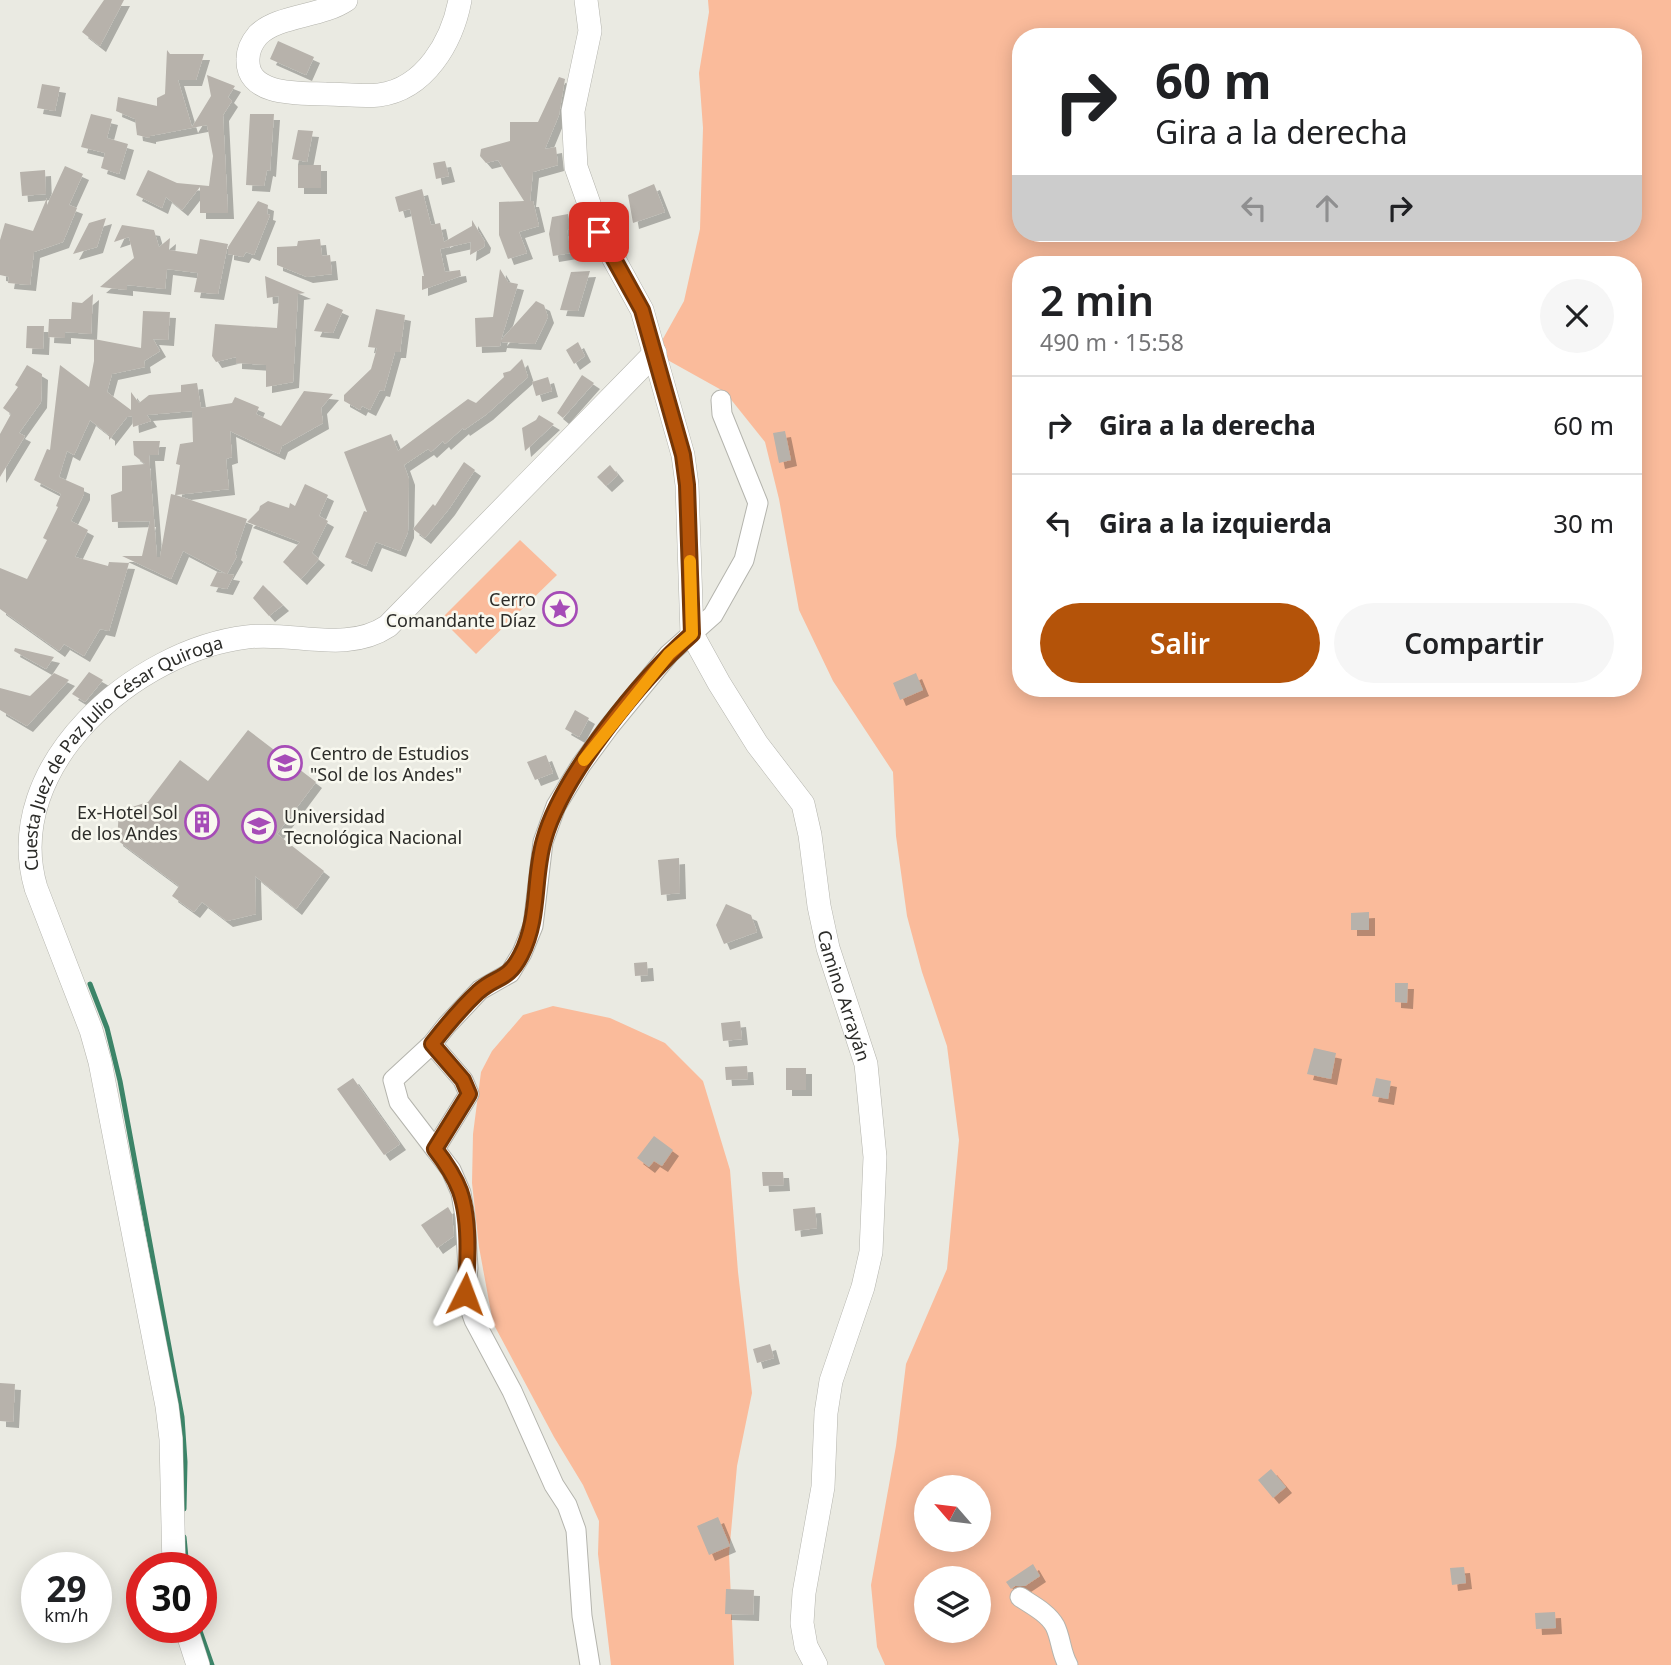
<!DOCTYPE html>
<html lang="es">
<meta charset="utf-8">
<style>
:root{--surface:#fff;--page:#f6f6f6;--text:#202124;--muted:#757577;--line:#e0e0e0;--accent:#b45309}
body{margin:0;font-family:"Noto Sans",sans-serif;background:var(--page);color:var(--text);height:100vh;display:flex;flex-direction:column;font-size:26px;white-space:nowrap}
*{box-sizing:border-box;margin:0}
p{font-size:23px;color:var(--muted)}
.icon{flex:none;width:38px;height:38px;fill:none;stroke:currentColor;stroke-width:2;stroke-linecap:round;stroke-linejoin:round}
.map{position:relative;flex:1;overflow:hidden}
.sheet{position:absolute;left:1012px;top:256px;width:630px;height:441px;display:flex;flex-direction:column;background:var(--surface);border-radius:28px;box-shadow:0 4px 18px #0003}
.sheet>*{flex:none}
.top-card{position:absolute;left:1012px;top:28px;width:630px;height:214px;border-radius:28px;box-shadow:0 4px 18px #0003;background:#fff;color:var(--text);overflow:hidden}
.needle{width:46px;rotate:298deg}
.controls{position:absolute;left:914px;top:1475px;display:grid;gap:14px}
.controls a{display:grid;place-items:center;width:77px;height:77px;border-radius:50%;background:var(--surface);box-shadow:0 4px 18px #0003;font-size:35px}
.speed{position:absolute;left:21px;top:1552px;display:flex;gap:14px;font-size:35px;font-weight:700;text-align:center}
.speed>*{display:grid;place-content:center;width:91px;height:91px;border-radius:50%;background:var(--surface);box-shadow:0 4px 18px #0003;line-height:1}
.speed small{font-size:18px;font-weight:400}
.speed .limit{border:10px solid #d22;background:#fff;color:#111}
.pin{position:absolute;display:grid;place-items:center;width:60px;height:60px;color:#fff;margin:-30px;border-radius:14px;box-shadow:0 4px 10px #0006}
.me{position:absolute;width:77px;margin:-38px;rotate:3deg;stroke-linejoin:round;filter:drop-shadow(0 0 5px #0008)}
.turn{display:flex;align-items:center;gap:24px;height:147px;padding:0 28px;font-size:32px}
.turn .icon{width:91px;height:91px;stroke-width:2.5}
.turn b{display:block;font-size:49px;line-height:60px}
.lanes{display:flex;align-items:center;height:66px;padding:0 28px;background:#0003;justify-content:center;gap:35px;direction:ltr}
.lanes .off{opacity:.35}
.round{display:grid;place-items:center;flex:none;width:74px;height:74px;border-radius:37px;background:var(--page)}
.headline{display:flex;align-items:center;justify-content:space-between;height:119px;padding:0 28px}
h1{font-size:42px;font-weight:600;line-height:52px}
.button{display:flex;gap:14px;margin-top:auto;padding:14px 28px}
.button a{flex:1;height:80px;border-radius:42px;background:var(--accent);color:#fff;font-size:28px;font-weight:600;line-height:80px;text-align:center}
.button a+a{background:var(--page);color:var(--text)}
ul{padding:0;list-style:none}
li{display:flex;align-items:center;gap:21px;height:98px;padding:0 28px;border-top:2px solid var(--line)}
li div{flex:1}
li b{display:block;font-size:26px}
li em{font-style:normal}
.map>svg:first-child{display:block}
.green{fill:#fabb9b;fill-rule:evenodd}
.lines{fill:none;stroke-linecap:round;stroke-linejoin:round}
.stream{stroke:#3c8468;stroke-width:5}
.building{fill:#b7b2ab;filter:url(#shadow)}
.minor-casing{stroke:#b4b4ad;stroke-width:21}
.tertiary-casing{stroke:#b4b4ad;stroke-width:24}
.minor{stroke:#fff;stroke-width:19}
.tertiary{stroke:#fff;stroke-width:23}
.route-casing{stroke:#753606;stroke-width:18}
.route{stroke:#b45309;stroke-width:12}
.slow{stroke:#f59e0b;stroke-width:12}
.labels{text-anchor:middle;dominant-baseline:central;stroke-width:5;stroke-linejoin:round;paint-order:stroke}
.poi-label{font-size:18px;fill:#2c2c29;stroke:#f8f8ef;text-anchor:end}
.street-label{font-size:18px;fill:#2c2c29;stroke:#f8f8ef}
</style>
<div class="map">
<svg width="1671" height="1665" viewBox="0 0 1671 1665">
<defs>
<filter id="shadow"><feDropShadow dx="6" dy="6" stdDeviation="0" flood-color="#0004"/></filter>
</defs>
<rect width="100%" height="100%" fill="#eaeae2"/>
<!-- green -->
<path class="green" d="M708,0H1671V1665H885L877,1647L871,1585L896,1446L906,1364L947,1269L959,1140L947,1046L922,972L907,916L896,836L893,772L833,681L799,610L779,499L765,442L725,392L655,353L684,301L700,229L703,128L699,73L709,12ZM1020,37H1633V233H1020ZM1020,264H1633V688H1020ZM926,1488H978V1540H926ZM926,1578H978V1631H926Z
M520,540L557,575L476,654L441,619Z
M553,1006L610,1018L665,1043L703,1081L730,1170L738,1272L752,1393L737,1466L729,1554L734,1665H611L598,1554L599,1521L583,1485L554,1437L493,1323L479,1247L472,1183L473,1134L481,1072L492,1051L523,1015Z"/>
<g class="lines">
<!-- stream -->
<path class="stream" d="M90,984L107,1028L120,1081L182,1417L185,1462L184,1509
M184,1537L187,1568
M199,1628L212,1665"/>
</g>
<!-- building -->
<path class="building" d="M104,0H124L100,46L82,32Z
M278,41L314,57L306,75L270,59Z
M167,50L170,54H204L196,80H178L192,127L211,96L207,75L235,86L228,97L232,101L223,115L228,213H200V187L182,210L166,197L162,208L136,195L148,170L177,183L209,186L213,156L207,125L150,136V138L137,135L135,119L116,111L118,97L157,106V98L165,94Z
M559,77L565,79L559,115L545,149L556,147L558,165L533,172L530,201H533L539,226L519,232L527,253L508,259L499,235V202L524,201L498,160L486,163L480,156L481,149L510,141V122H538Z
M42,84L60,87L55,111L37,108Z
M91,114L112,119L107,138L128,144L119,174L101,168L105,153L81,147Z
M250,114H274L270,171L267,170L264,186L246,185Z
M298,130L313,131L307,162L292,159Z
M445,161L449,176L436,179L433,163Z
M298,165H321V188H298Z
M65,166L83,174L69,205L77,208L63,242L34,252L30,285L8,283L9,277L0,275V240L5,223L33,231L47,198V205Z
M45,170L46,194L22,196L20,172Z
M654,184L665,212L633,223L628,195Z
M422,189L431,225L440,223L444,242L472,226V220L485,242L484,247L470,255L471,242L440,249L445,272L460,270L461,276L422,290V276H424L410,209L399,212L395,197Z
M258,201L268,205L267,214L270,215L254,255L246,252L243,257L228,254V247Z
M568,214L571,229L567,230L571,253L553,256L549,234L552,217Z
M106,218L97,247L73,254L89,223Z
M122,225L154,230L159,247L170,238L169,250L197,254L200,239L228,244L218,294L194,292L198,273L167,269L165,289L127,285V290L100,287L134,258L129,237L114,242Z
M320,239L322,256L330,255L332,274L307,277L277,265V247L297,246L298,241Z
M500,269L508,282L518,284L501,340L536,301L544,305L548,317L535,344L501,342L500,346L476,347L475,318L493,317Z
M590,271L578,311L560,310L571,272Z
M265,276L305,293L298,294L293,382L266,387V365L236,363V357L216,362L212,356L215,324L277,328L279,296L267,298Z
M93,294L91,334L65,332V338L48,337L49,319H71L72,302L82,303Z
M327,303L343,310L333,333L314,331Z
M376,309L405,315L400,352H395L384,391L380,390L370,410L362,406L360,410L344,401V395L371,369L377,348L368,347Z
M143,311L170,312L168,340L153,339L160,351L144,361L145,367L112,374L107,392L131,410V392L139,403L149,395L181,392V385L197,383L201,408L232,403L235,397L259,407L256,414L281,426L304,391L333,394L321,408L323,423L282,446L279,454L230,431L232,457L226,459L229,489L176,495L247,519L235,554L237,556L227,574L183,551L171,579L122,556H142L150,521L112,522L111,495L122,491V466L145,464L134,455L133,441H160L158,455H149L157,557H160L171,494L175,495L180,465L176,464L180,444L193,442L192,411L147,415L151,421L133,427L132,416L127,417L109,440V435L90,420L74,455L67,451L59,477L84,488V494L71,521L88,530L75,557L108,566L109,562L129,563L109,631L100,629L84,656L64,644L59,651L0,609V568L27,579L47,540L43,538L58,507L56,506L61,494L34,480L47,449L50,450L60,365L89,387L94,361V339L141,348Z
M27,326H44L43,349L26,348Z
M578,342L585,356L574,364L566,350Z
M522,359L528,377L487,414L464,430L463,428L445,444L443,441L431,452L428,449L404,465L409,479L408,532L400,551L376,542L366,566L345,557L364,511L367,512L344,452L391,434L398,451L468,399L476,403L504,377L503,373L510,371Z
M27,365L42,374L41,402L19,433L25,436L0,477V434L11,414L3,408L18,387L15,385Z
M582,375L594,383L563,418L557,413Z
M548,377L552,391L536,396L532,382Z
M539,415L554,424L525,451L522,428L536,420Z
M785,431L791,460L779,463L773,433Z
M464,462L475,470L449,509L425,538L413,529L433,504L435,506Z
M610,465L618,475L606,486L597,477Z
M305,484L328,495L319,516L328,521L312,553L319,559L301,579L283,562L300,542L247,522L259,510L260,506L268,501L289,508L290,503L295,506Z
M217,572L234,575L227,589L210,586Z
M263,585L283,605L269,616L253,598Z
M15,648L54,657L46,669L14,651Z
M89,672L103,680L85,702L72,694Z
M54,673L69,680L27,726L0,710V688L30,696Z
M916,673L923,690L900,700L893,683Z
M575,710L589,718L579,737L565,729Z
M248,730L316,782L277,834L324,871L296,909L255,876L256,914L227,921L202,902L194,912L172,896L179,886L117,840L119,811L148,802L180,760L208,781Z
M546,755L553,773L535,780L527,762Z
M679,858L680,893L661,895L658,860Z
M726,904L751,915L757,932L724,944L716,925Z
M1369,912V930H1351V913Z
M647,962L648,975L635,976L634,963Z
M1395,983H1408L1407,1003L1395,1002Z
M740,1021L742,1039L723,1041L721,1023Z
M1314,1048L1336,1053L1331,1079L1307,1074Z
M747,1066L748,1079L726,1080L725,1067Z
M786,1068H806V1090H786Z
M353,1078L400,1144L384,1155L337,1089Z
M1376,1078L1391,1081L1388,1099L1372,1096Z
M654,1136L673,1150L662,1166L654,1161L649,1167L637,1158Z
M762,1172H783L784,1185L763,1186Z
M448,1207L452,1214L454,1236L437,1248L421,1225Z
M815,1207L817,1228L795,1231L793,1209Z
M770,1344L774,1358L757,1363L753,1349Z
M0,1383L15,1384L13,1422L0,1421Z
M1271,1469L1286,1487L1273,1498L1258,1480Z
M718,1517L730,1546L709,1555L697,1526Z
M1033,1564L1040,1576L1025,1586H1015L1011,1589L1006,1582Z
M1464,1567L1466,1583L1452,1585L1450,1568Z
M726,1589L754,1590L753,1615L725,1614Z
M1555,1612L1556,1628L1536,1629L1535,1613Z"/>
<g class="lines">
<!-- minor casing -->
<g class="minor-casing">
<path id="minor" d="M432,1044L463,1080L469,1094L435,1149L399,1102L393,1080L432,1044L447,1025L480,990L510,973L522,953L533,926L543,842L556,806L581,765L609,727L669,654L713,615L744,560L758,503L722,414L721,400
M435,1149L451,1170L461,1193L465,1217L468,1268L465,1294L474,1320L512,1391L554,1485L567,1505L576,1530L582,1616L590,1665
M1020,1597C1032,1605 1048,1613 1055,1626C1061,1638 1061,1653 1068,1665"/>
</g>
<!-- tertiary casing -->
<g class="tertiary-casing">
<g id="tertiary">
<path d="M346,0C321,17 278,15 258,35C252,42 248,51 248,59C246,97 302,93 326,94C343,94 362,97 379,95C425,89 452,42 460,0"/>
<path id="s1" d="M586,0L590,31L573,111L576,167L599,232L642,310L683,455L687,485L692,634L719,683L757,744L803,804L810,835L819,906L828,948L866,1064L875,1157L871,1252L863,1287L831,1381L826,1413L823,1487L804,1593L802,1623L806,1646L816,1665"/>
<path id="s2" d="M174,1568L171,1439L167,1406L100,1062L91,1030L36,888C0,766 136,650 247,637C294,631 346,654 388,626L655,353"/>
<path d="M186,1628L198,1665"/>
</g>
</g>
<!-- minor -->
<use href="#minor" class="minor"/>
<!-- tertiary -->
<use href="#tertiary" class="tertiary"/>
</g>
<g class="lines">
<!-- route casing -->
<g class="route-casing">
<path id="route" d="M465,1294C468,1264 470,1220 460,1191C454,1175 445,1162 435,1149L469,1094L463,1080L432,1044C446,1026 461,1008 478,992C497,975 507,982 521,955C540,918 533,878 544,840C562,775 642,678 692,634L687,485L683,455L642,310L599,232"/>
</g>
<!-- route -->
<use href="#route" class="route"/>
<!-- slow -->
<path class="slow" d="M584,760L669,654L692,634L690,561"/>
</g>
<!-- icons -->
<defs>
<g id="sight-ring" transform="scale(1.75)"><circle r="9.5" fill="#f8f8ef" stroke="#a64cb7" stroke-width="1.5"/><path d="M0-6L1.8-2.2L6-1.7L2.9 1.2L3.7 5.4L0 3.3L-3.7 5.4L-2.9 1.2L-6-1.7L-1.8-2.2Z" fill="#a64cb7"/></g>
<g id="university-ring" transform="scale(1.75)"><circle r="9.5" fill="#f8f8ef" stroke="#a64cb7" stroke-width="1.5"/><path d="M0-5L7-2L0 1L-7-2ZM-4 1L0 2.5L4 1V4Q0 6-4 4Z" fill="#a64cb7"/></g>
<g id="building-ring" transform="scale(1.75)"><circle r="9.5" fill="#f8f8ef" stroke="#a64cb7" stroke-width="1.5"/><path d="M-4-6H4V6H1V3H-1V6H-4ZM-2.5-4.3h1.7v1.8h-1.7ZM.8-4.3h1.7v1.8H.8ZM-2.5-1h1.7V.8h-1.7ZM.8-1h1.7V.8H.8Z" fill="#a64cb7"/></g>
</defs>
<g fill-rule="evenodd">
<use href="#sight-ring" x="560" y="609"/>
<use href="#university-ring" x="285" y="763"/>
<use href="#building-ring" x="202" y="822"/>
<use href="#university-ring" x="259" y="826"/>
</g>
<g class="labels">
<!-- poi labels -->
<g class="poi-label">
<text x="536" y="599">Cerro<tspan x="536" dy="21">Comandante Díaz</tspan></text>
<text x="310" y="753" text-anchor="start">Centro de Estudios<tspan x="310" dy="21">"Sol de los Andes"</tspan></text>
<text x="178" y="812">Ex-Hotel Sol<tspan x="178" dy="21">de los Andes</tspan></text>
<text x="284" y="816" text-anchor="start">Universidad<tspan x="284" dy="21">Tecnológica Nacional</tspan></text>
</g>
<!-- street labels -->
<g class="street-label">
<text stroke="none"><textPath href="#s2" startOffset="878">Cuesta Juez de Paz Julio César Quiroga</textPath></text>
<text stroke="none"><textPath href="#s1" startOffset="1057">Camino Arrayán</textPath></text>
</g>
</g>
</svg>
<div class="controls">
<a><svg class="needle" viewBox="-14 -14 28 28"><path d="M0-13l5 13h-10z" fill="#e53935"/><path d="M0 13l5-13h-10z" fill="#757577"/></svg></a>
<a><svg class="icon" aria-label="layers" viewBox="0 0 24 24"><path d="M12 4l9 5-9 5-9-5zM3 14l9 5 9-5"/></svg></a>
</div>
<div class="speed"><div>29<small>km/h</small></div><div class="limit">30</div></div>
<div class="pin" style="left:599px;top:232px;background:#d93025"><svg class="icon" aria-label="arrive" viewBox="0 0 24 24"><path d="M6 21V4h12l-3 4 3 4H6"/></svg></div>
<svg class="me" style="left:465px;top:1294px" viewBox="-20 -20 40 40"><path d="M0-17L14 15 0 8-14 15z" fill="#b45309" stroke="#fff" stroke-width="4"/></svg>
<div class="top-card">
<div class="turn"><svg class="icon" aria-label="right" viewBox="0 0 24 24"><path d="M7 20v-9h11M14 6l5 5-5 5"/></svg><div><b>60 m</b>Gira a la derecha</div></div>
<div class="lanes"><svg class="icon off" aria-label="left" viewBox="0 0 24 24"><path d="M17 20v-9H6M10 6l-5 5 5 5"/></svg><svg class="icon off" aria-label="ahead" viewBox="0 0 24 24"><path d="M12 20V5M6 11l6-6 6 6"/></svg><svg class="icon" aria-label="right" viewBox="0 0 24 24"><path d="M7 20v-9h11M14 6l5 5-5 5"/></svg></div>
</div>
<section class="sheet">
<div class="headline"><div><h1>2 min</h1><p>490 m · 15:58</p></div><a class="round"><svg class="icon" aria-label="close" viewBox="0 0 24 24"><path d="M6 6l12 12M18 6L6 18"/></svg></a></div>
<ul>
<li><svg class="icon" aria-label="right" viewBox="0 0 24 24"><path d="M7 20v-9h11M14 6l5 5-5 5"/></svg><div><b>Gira a la derecha</b></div><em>60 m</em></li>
<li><svg class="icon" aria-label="left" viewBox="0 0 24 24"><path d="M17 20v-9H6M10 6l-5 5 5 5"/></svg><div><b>Gira a la izquierda</b></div><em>30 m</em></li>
</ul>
<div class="button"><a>Salir</a><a>Compartir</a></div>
</section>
</div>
